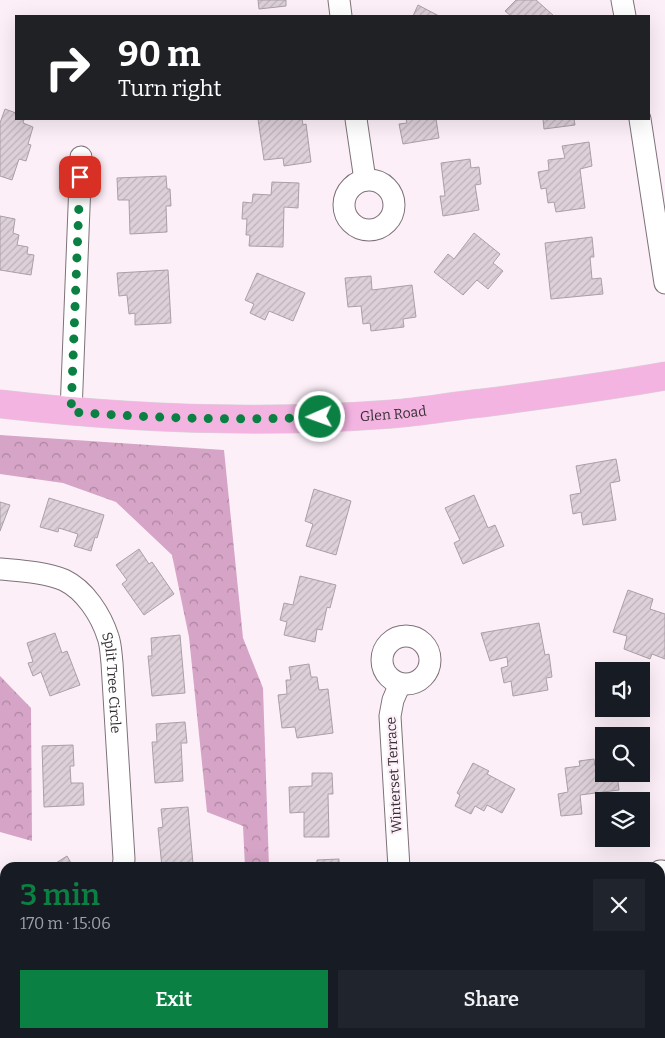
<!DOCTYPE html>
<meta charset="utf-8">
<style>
:root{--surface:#171b24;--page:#20242c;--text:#f1f3f6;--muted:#9ea1a6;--accent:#0b8043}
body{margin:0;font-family:Bitter,serif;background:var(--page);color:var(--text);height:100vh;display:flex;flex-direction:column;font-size:19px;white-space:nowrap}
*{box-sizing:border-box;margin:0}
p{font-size:16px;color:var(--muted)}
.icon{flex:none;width:28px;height:28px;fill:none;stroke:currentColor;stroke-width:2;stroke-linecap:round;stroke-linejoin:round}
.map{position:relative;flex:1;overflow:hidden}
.sheet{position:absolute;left:0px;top:862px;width:665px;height:176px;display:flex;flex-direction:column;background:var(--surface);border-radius:15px 15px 0 0;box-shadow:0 5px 20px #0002}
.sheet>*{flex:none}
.guide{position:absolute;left:15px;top:15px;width:635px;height:105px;border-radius:0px;box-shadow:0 5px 20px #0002;background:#202124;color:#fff;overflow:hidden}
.tools{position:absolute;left:595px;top:662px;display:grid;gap:10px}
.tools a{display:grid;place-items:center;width:55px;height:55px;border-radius:0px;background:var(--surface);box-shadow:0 5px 20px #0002;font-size:25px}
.pin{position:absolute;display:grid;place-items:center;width:42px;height:42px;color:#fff;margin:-21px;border-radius:10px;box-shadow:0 2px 8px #0006}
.me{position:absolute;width:55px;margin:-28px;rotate:268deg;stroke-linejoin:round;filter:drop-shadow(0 0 4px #0008)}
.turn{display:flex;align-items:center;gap:18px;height:105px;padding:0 20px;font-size:22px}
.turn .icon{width:65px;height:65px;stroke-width:2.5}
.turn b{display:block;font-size:35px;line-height:42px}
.round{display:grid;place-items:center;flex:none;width:52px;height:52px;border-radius:0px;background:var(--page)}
.head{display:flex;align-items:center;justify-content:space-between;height:85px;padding:0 20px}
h1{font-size:30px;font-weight:600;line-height:38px;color:var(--accent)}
.primary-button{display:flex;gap:10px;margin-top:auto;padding:10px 20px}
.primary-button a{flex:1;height:58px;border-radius:0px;background:var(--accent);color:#fff;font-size:20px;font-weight:600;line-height:58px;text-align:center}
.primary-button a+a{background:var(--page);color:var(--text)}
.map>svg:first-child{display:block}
.forest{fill:url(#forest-crowns)}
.building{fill:url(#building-hatch);stroke:#ab9fa7}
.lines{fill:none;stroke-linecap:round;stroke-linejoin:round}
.minor-casing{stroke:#7d7279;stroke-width:23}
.major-casing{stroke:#d6d5d6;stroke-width:29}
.minor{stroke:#fff;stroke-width:21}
.major{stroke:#f4b4e2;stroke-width:28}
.route{stroke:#0b8043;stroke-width:9;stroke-dasharray:0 16.2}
.labels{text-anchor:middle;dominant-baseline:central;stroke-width:4.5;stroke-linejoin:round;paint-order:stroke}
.street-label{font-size:14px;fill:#342f33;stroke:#fdeff8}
</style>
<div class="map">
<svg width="665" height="1038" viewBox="0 0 665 1038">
<defs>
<pattern id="forest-crowns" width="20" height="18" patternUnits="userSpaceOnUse" patternTransform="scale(1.25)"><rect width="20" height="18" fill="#d6a4c6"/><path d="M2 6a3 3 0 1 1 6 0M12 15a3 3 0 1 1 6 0" fill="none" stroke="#ae86a1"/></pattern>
<pattern id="building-hatch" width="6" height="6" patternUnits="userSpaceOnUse" patternTransform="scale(1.25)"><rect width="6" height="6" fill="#ddd0d8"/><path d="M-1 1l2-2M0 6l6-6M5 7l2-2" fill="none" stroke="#beb3ba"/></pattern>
</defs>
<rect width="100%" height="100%" fill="#fdeff8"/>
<!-- forest -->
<path class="forest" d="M0,435L224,450L243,638L263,688L269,867H245L243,826L207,812L189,637L172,555L116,502L63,483L0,474Z
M0,676L31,708L32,841L0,832Z
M49,1034H284L285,1038H48Z"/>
<!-- building -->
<path class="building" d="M258,0H286V6L259,9Z
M516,0H536L554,16H511L505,11Z
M418,5L439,16H413Z
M5,109L16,113V119H24L23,123L33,127L28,144L31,145L26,161L19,159L12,180L0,176V123Z
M258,119H302L303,125L306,124L311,162L284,166L283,158L264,160Z
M406,119H436L439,138L403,144L399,124L407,123Z
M543,119H574L575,125L544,129Z
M589,142L592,166L580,169L585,208L556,212L554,202L548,203L546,188L541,189L538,172L549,170L548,160L565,158L562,146Z
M470,159L471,168L479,167L481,184L475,185L479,210L443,216L440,196H445L441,163Z
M166,176L167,189H170L171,206H166L167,232L130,234L129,200H118L117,178Z
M272,182L299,183L298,208L284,207L283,247L249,246L250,235H246L247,219H242L243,202L252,203L253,194L271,195Z
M0,216L15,219L13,233L19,235L17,245L28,247L27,254L34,255L31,275L0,270Z
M474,233L500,254L493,263L503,271L488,289L477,280L463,295L434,272L448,254L454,259Z
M592,237L594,257H590L592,279L601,278L603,294L551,299L545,243Z
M168,270L171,323L135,325V313L129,314L127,295L119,296L117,273Z
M257,273L305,293L293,321L269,311L265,320L250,313L254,304L245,300Z
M371,276L372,290L412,285L416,317L403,319L404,327L371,331L370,323L363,324L361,306L348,307L345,278Z
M616,459L620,481L610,483L616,520L583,525L581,512L573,514L570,495L581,493L576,466Z
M314,489L351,501L336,555L306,546L313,524L305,521Z
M474,495L488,528L495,525L504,546L463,564L454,543L460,540L445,508Z
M49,498L104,515L97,538L95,537L91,551L74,546L78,534L59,528L58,532L40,527Z
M0,502L10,505L0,531Z
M139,549L149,564L152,562L174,594L144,615L122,584L127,580L116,565Z
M300,576L336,585L330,608L327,607L322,630L317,629L315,642L284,635L287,622L280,620L284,603L293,605Z
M628,590L653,599L650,609L665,614V659L652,654L650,659L624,649L627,636L613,632Z
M539,623L545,655L549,654L552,677L546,678L548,690L513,696L511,681L504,683L501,668L508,666L507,657L490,661L481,633Z
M55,633L62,653L67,651L80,685L50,696L41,672L33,676L28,663L33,662L27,643Z
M180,635L185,693L152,696L148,656H152L151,638Z
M309,664L311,677H317L319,690L328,689L333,733L297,738L295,727L282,728L278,695L287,694L286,680H291L289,667Z
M185,722L187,743H181L183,781L155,783L152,742H157L156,724Z
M73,745L74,766H70L71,783H83L84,805L44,807L42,746Z
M594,759L595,766L604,765V774H617L619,790L580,795L582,814L561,816L558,794L568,792L565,768L580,766L579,761Z
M473,763L489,771L487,774L515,789L502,813L487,805L484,811L475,806L471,814L455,806L460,795L457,793Z
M312,773H332L333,794H328L329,837H304V812L290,813L289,787L312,786Z
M188,807L193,864L162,867L158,828L163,827L161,809Z
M67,856L74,868H48Z
M339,859V868H317V860Z
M5,984V1017L0,1015V985L4,986Z"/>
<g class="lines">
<!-- minor casing -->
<g class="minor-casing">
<g id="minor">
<path d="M339,0L341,16"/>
<path d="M622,0L625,16"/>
<path d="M356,119L365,180"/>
<path d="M640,119L665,283"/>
<circle cx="369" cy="205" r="25"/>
<path d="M71,412L81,157"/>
<path id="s1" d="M0,569C21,571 44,572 64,580C85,590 101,615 108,637C111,645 111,655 112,663L124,859L123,868"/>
<circle cx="406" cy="660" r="24"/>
<path d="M399,868L390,716L393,700L400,684"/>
<path d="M660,871H662"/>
<path d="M0,944L5,945"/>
<path d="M434,1034L437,1038"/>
</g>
</g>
<!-- major casing -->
<g class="major-casing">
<g id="major">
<path id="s2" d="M0,404C130,419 261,424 392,414C422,412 452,406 482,403C543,395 604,387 665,376"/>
</g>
</g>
<!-- minor -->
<use href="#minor" class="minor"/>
<!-- major -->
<use href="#major" class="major"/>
</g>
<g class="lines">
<!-- route -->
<path class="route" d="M80,177L71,412C154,418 237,421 320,417"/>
</g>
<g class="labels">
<!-- street labels -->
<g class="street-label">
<text stroke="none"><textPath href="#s2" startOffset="394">Glen Road</textPath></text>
<text stroke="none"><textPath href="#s1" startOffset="185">Split Tree Circle</textPath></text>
<text transform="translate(394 775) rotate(-93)">Winterset Terrace</text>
</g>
</g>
</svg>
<div class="tools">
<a><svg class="icon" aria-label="sound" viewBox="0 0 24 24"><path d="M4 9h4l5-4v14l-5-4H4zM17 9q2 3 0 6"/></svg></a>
<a><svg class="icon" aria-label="search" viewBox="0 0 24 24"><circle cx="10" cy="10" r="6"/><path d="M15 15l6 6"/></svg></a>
<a><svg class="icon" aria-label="layers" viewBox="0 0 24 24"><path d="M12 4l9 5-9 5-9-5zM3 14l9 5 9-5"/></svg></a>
</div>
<div class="pin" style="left:80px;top:177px;background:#d93025"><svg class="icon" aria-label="arrive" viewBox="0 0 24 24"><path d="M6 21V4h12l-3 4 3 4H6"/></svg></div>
<svg class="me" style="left:320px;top:417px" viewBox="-20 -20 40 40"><circle r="17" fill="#0b8043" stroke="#fff" stroke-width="3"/><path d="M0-11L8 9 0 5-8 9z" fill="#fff"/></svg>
<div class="guide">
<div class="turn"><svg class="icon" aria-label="right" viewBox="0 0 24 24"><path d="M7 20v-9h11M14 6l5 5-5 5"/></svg><div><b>90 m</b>Turn right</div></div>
</div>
<section class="sheet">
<div class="head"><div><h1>3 min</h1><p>170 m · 15:06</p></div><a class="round"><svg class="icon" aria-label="close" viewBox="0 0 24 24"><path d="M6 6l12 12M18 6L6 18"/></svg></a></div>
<div class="primary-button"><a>Exit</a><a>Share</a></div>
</section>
</div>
